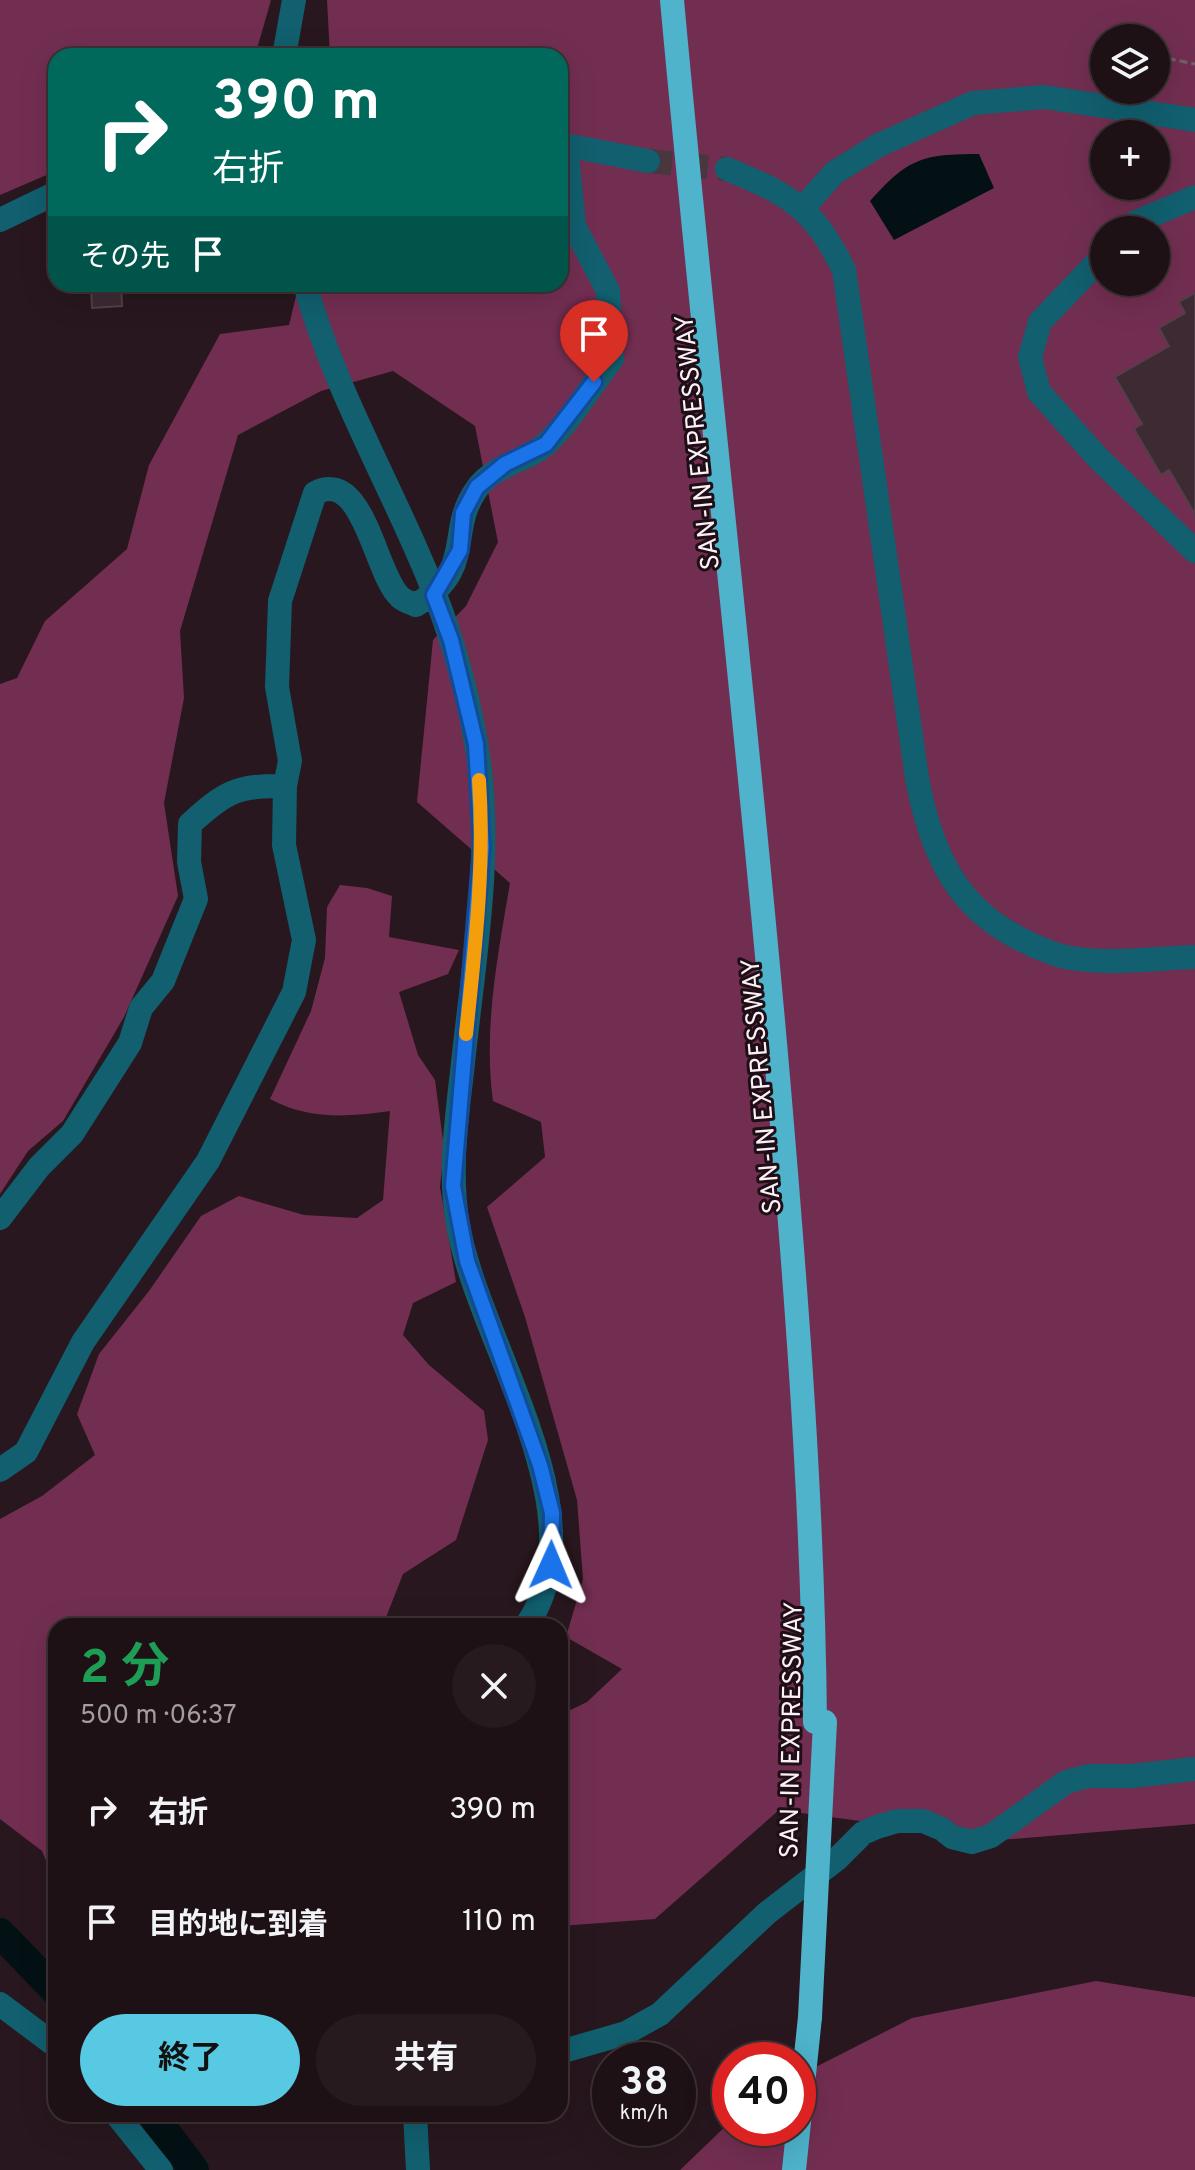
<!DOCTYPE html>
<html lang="ja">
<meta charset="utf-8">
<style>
:root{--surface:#1e1116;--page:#261a1f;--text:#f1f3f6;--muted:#a19da1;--line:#3c3135;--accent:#58c9e3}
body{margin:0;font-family:Overpass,"Noto Sans JP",sans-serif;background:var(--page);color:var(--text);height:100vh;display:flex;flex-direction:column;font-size:30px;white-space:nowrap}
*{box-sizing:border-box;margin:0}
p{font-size:26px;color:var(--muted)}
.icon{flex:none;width:44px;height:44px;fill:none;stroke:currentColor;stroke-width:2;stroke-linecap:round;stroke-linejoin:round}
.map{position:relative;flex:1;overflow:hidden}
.panel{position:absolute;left:48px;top:1618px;width:520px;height:504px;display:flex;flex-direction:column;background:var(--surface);border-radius:24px;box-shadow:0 8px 32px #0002,0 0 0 2px var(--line)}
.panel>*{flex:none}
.guide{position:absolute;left:48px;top:48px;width:520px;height:244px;border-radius:24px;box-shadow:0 8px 32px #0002,0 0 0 2px var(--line);background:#00695c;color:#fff;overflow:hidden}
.fabs{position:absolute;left:1090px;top:24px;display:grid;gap:16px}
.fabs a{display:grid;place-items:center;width:80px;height:80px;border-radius:50%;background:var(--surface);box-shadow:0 8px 32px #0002,0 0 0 2px var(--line);font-size:40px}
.speed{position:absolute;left:592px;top:2042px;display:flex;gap:16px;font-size:40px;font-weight:700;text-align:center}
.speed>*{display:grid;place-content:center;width:104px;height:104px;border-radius:50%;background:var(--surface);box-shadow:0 8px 32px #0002,0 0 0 2px var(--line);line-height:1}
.speed small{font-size:20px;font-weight:400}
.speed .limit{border:12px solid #d22;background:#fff;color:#111}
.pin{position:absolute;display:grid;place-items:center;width:68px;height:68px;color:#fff;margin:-82px -34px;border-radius:50% 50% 50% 0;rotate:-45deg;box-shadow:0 0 8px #0007}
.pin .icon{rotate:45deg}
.me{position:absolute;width:88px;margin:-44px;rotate:1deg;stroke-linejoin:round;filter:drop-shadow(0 0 6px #0008)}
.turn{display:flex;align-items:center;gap:28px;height:168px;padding:0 32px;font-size:36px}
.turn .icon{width:104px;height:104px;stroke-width:2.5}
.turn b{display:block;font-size:56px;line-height:68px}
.then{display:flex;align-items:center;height:76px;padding:0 32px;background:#0003;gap:16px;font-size:30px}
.round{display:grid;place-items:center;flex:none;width:84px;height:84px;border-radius:42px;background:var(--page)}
.headline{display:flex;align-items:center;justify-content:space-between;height:136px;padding:0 32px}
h1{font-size:48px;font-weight:700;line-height:60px;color:#1e9e55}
.cta{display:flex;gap:16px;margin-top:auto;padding:16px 32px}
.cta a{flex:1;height:92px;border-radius:48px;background:var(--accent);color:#111;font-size:32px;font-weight:700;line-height:92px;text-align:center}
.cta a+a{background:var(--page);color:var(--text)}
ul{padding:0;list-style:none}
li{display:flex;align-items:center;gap:24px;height:112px;padding:0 32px}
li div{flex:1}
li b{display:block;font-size:30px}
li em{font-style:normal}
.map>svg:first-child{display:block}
.forest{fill:#722e51;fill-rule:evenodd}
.water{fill:#041114}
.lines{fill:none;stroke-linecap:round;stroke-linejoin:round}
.river{stroke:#041114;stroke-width:30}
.building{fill:#3d2a33;stroke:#533f48;stroke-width:2}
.minor-tunnel{stroke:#48373e;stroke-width:24;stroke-dasharray:24 12;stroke-linecap:butt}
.path{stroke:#716168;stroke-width:3;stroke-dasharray:8 4;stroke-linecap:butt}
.minor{stroke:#115f6f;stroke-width:24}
.highway{stroke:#4eb3cb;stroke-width:24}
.highway-bridge{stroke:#4eb3cb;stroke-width:24}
.route-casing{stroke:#114b97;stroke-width:20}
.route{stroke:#1a73e8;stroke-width:14}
.slow{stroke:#f59e0b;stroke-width:14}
.labels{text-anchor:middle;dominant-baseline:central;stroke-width:6;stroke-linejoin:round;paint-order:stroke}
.street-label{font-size:26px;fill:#fceff5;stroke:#1e0e15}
</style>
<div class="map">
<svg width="1195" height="2170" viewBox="0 0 1195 2170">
<rect width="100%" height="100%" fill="#28171e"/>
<!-- forest -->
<path class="forest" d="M0,0H271L255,56H56V171L0,195Z
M327,0H1195V1824L1000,1840L779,1810L655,1919L560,1926V1715L587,1702L622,1669L566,1637L583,1579L577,1500L525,1317L487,1207L545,1157L541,1122L493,1101C483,1028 498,955 510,883L417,802L433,640L466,606L498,542L475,426L393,371L321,391L238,435L180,631L184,698L164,803L178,896L124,1017L63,1121L28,1151L0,1194V684L17,678L45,621L127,549L149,465L220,334L289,325L299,284H560V56H330ZM1104,38H1156V90H1104ZM1104,134H1156V186H1104ZM1104,230H1156V282H1104Z
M340,885L367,888L392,896L389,937L459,950L448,974L399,992L418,1055L435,1080L444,1148L440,1187L456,1282L413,1303L403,1335L429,1365L484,1411L488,1440L456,1540L403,1574L385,1620L378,1626H56V1885L42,1851L0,1819V1519L42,1496L95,1455L77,1414L99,1354L149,1291L201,1216L239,1196L304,1215L357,1218L383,1200L390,1111C347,1117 309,1120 270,1099L311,1011L325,958L327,907Z
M1096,1981L1195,1997V2170H680L730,2122V2128H798V2076L912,2018Z"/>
<!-- water -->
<path class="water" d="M979,154L994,188L894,240L870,201C908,158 923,154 979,154Z"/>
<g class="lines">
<!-- river -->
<path class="river" d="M0,1933L56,1991
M152,2114L194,2170"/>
</g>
<!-- building -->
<path class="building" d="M91,284H121L122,306L92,308Z
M1195,293V514L1169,470L1161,475L1134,429L1142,424L1115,377L1169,346L1159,328L1185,313L1179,302Z"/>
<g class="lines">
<!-- minor-tunnel -->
<path class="minor-tunnel" d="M648,161L727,169"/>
<!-- path -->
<path class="path" d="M1156,56L1195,64"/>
<!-- minor -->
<path class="minor" d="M284,56L294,0
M560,144L648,161
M727,169C790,195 813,207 844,270L917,778C933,866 965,923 1055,954C1093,967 1155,958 1195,957
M803,208L834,173L879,145L973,103L1044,97L1195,120
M0,220L56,193
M1128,230L1136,222L1195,197
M1104,255L1040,322L1030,357L1039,392L1099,459L1195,551
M305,284C331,378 377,460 416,549C443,609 465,677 476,743C495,850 473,964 462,1072C456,1123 449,1175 458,1225C478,1342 604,1516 526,1626
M0,1218L39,1167L72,1134L130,1043L141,1008L163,981L196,899L189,862L190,824C225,792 237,785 285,786
M0,1470L26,1452L83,1342L208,1161L294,992L304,940L284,845L285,786L290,761L277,687L280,601L315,493C364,467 375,575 400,597C404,601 411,603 416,605C477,568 446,533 476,490C493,464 527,462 547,443C572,419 591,386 612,359L608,291L574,226L566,145
M0,2004L56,2046
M560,2052L626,2033L660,2014L767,1913L837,1859L863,1833L877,1827L897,1821H923L942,1829L952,1837L972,1842L991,1836L1066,1782L1088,1776H1131L1195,1769
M116,2114L161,2170
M415,2114L418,2170"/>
<!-- highway -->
<path class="highway" d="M672,0C705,363 748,726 779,1089C797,1300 813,1511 815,1722
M794,2170L810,2017"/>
<!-- highway-bridge -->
<path class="highway-bridge" d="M810,2017L825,1722"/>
</g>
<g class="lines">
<!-- route casing -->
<g class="route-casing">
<path id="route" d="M551,1565L552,1513L540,1465L467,1261L453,1186L482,847L476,744L451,640L434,595L460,550L463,513L477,487L505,464L546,444L594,382"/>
</g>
<!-- route -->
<use href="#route" class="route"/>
<!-- slow -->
<path class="slow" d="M466,1034C475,949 485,866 479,780"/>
</g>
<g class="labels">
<!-- street labels -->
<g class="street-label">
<text transform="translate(699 442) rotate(-96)">SAN-IN EXPRESSWAY</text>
<text transform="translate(763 1086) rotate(-95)">SAN-IN EXPRESSWAY</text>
<text transform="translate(793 1730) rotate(-89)">SAN-IN EXPRESSWAY</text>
</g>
</g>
</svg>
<div class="fabs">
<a><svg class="icon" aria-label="layers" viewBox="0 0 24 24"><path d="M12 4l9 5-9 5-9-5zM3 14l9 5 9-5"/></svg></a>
<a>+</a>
<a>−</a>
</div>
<div class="speed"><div>38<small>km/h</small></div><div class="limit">40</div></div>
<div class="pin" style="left:594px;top:382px;background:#d93025"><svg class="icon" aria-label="arrive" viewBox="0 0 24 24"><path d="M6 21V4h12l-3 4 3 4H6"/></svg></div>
<svg class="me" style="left:551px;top:1565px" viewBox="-20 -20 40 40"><path d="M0-17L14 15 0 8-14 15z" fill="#1a73e8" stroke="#fff" stroke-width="4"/></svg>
<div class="guide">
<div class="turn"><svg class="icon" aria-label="right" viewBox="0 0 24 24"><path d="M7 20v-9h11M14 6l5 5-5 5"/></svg><div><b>390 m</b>右折</div></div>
<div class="then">その先<svg class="icon" aria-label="arrive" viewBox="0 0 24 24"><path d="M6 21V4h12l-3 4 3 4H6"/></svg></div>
</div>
<section class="panel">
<div class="headline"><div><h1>2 分</h1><p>500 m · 06:37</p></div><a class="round"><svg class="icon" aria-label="close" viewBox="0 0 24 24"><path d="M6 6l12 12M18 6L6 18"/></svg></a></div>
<ul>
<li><svg class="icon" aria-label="right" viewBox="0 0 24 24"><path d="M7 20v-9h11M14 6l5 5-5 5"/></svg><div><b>右折</b></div><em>390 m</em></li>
<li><svg class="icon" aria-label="arrive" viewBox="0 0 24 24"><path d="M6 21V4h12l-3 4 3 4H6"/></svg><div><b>目的地に到着</b></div><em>110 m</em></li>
</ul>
<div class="cta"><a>終了</a><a>共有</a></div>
</section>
</div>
